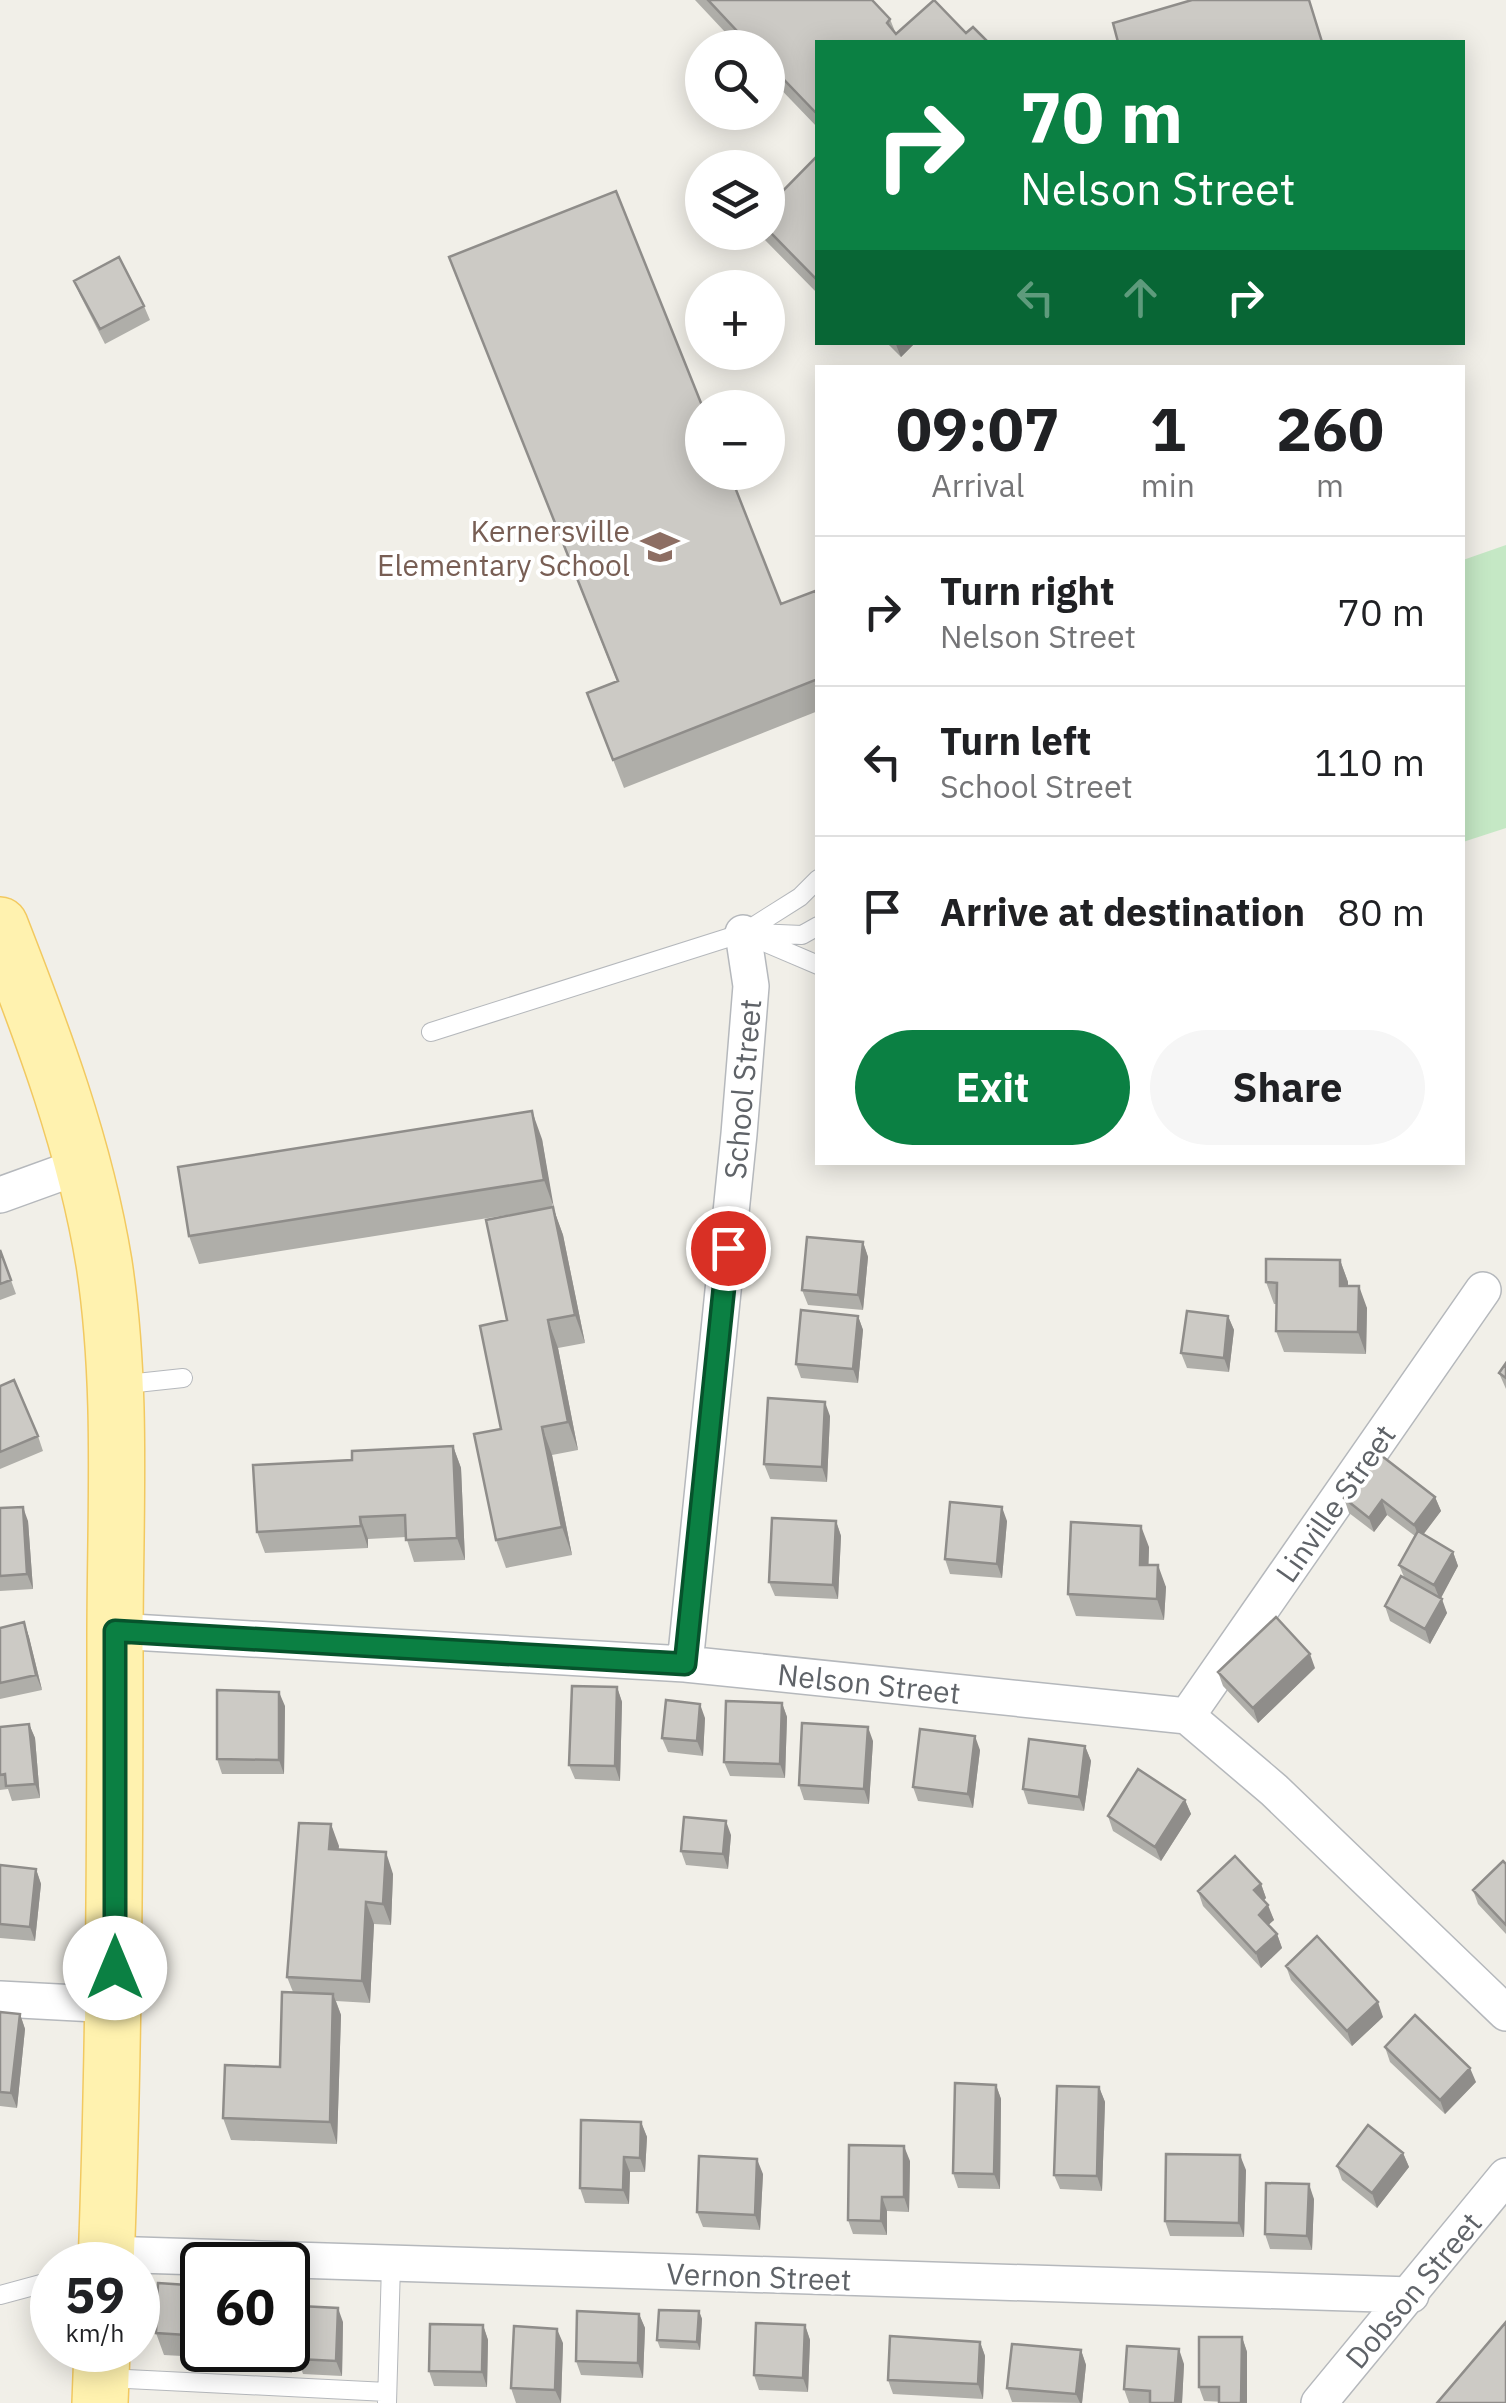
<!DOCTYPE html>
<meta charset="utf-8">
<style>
:root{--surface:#fff;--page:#f6f6f6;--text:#202124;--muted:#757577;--line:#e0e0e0;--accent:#0b8043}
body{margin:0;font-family:"IBM Plex Sans",sans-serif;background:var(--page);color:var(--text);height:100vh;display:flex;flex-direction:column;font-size:38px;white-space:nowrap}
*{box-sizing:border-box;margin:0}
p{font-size:32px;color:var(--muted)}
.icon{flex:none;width:55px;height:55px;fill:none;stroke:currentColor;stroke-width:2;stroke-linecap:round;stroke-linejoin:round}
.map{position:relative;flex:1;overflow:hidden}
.sheet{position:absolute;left:815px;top:365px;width:650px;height:800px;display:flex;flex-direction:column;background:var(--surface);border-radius:0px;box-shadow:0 5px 25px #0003}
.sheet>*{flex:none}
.top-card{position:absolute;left:815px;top:40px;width:650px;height:305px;border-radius:0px;box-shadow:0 5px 25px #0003;background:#0b8043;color:#fff;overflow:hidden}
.controls{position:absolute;left:685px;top:30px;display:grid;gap:20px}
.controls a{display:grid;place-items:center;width:100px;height:100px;border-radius:50%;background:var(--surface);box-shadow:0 5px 25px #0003;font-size:50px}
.speed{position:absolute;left:30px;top:2242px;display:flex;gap:20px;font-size:50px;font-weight:700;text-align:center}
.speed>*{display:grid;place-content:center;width:130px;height:130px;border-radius:50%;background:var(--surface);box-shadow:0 5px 25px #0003;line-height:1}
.speed small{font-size:25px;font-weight:400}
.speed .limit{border:5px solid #111;border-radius:15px;background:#fff;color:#111}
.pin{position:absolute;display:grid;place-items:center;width:85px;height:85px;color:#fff;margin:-42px;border:5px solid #fff;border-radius:50%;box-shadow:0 2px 10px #0007}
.me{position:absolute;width:110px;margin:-55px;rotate:0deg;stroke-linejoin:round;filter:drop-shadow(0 0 8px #0008)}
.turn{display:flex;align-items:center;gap:35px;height:210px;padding:0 40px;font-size:45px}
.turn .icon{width:130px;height:130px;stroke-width:2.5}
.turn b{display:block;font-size:70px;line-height:85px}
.lanes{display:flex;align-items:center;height:95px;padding:0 40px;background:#0003;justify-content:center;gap:50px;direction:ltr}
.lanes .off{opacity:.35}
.eta{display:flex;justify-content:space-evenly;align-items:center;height:170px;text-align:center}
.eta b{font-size:60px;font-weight:700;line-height:70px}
.primary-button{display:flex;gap:20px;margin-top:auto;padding:20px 40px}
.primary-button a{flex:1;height:115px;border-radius:60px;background:var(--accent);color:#fff;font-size:40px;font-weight:700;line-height:115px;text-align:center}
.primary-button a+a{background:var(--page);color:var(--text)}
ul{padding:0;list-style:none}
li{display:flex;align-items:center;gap:30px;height:150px;padding:0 40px;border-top:2px solid var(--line)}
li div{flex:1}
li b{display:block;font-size:38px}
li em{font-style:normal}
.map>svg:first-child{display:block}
.green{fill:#c5e8c5}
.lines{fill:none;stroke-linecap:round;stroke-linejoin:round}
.lane-casing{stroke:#b5b8bc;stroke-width:20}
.street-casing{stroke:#b5b8bc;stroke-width:38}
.primary-casing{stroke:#f2c960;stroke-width:58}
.lane{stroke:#fff;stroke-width:18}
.street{stroke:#fff;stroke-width:35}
.primary{stroke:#fff2af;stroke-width:55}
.wall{fill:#afaea9}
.shaded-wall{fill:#8f8d8a}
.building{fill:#cccac5;stroke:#8f8d8a;stroke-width:2.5}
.route-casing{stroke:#07532c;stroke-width:25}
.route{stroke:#0b8043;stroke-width:18}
.labels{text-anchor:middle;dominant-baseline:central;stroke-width:8;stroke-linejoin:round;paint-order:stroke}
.education-label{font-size:30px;fill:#785e54;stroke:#fff;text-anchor:end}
.street-label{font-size:30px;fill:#5f6368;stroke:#fff}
</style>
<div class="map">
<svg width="1506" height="2403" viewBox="0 0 1506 2403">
<rect width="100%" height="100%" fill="#f1efe8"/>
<!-- green -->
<path class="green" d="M1506,545V828L1463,842V560Z"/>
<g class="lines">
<!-- lane casing -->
<g class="lane-casing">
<path id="lane" d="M743,933L800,897L818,879
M754,933L802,935L818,926
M431,1032L743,933L818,965
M118,1385L183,1378
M0,2295L52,2281
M107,2378L387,2392
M387,2403L391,2265"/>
</g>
<!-- street casing -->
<g class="street-casing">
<path id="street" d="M0,1195L83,1165
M115,1631L685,1664L1187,1716L1274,1790L1506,2013
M685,1664L739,1134L751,986L743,933
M1187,1716L1483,1290
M0,1999L115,2005
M106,2254L1411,2295
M1319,2403L1506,2176"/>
</g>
<!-- primary casing -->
<g class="primary-casing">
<path id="primary" d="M0,925C43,1035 85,1146 104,1263C123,1387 115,1513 115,1639C115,1848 114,2056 106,2265
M100,2403L102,2350"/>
</g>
<!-- lane -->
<use href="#lane" class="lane"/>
<!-- street -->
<use href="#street" class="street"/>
<!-- primary -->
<use href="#primary" class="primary"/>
</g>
<!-- wall -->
<path class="wall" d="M695,0H872L890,19L896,34L966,33L988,42H818V128L768,76V48H740Z
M818,155V294L764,239L761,232H768V206Z
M449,257L781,604L818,596V711L624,788L587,693L617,681Z
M74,281L144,306L150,320L105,344L80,295Z
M886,342H916L901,357Z
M542,1139L553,1208L563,1235L585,1343L558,1348L578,1450L552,1455L572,1555L506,1568L496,1540L507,1320L520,1213L199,1264L189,1236Z
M863,1242L868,1257L863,1310L808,1305L802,1290Z
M0,1250L16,1294L0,1300Z
M1340,1260L1348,1282V1286L1367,1308L1366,1354L1284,1352L1276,1331L1277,1304H1274L1266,1282Z
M858,1316L863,1330L858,1383L801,1378L796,1364Z
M1228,1316L1234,1330L1229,1372L1187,1368L1181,1353Z
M1506,1363V1389L1499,1373Z
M0,1386L38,1436L43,1451L0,1469Z
M830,1416L827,1482L770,1479L764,1464Z
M453,1446L461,1468L465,1560L414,1562L406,1537L368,1539V1548L265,1553L257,1532L352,1460Z
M1435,1497L1441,1511L1423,1534L1453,1552L1458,1566L1440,1598L1447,1613L1430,1644L1390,1621L1385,1606L1404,1577L1399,1565L1415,1536L1387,1515L1374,1532L1349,1513L1344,1498Z
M0,1508L28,1521L33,1589L0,1591Z
M836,1521L841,1536L838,1599L775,1596L769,1582Z
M1007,1521L1002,1578L950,1574L945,1559Z
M1149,1547L1148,1565L1166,1587L1164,1620L1076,1616L1068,1594Z
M24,1622L29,1637L42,1690L0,1699V1628Z
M1315,1668L1258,1723L1223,1686L1218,1672Z
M617,1687L622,1702L620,1781L575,1779L569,1765Z
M782,1703L787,1717L785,1778L730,1776L724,1762Z
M285,1706L284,1774H222L217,1759Z
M705,1718L703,1756L668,1752L662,1738Z
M29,1724L35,1738L40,1798L12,1801L8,1789L0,1790V1727Z
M873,1741L869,1804L804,1800L799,1785Z
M1085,1746L1091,1761L1084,1811L1028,1804L1023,1789Z
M980,1750L973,1808L918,1801L913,1787Z
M1185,1800L1191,1814L1161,1861L1113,1831L1108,1816Z
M331,1824L338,1849L393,1874L391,1925L374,1924L370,2003L336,2001L341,2015L337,2144L231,2140L223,2118L280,2067L293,1992L287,1977Z
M731,1835L728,1869L686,1865L681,1851Z
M1506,1864V1934L1478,1904L1473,1890Z
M0,1865L36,1869L41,1884L35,1941L0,1938Z
M1261,1884L1266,1898L1264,1900L1274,1920L1268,1925L1277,1934L1282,1948L1261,1968L1203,1906L1198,1891Z
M1286,1966L1383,2017L1352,2046L1291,1980Z
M0,2012L20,2014L25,2029L17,2108L0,2106Z
M1385,2047L1476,2082L1445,2114L1390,2062Z
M996,2085L1001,2099L1000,2189L958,2188L953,2173Z
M1099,2087L1105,2102L1102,2191L1060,2189L1054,2175Z
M641,2122L647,2137L645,2172H630L629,2204L585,2203L580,2188Z
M1403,2153L1409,2167L1377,2208L1342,2180L1337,2166Z
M910,2161L909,2212L887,2211V2235L853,2234L848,2220Z
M1246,2170L1244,2237L1170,2236L1165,2221Z
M763,2174L760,2230L703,2227L697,2212Z
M1314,2199L1312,2250L1270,2249L1265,2234Z
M289,2270L297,2291L292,2373L258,2371L254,2360L164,2355L156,2333L202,2286V2350H288Z
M699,2311L702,2319L700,2350L660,2348L657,2340Z
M639,2314L645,2328L643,2378L581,2375L576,2361Z
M343,2322L342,2376L303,2374L298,2359Z
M483,2325L488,2340L487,2387L434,2386L429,2371Z
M805,2325L810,2340L808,2392L759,2390L754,2375Z
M1242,2337L1247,2352V2403L1204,2401L1199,2387Z
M980,2342L985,2356L983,2399L893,2394L888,2380Z
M563,2343L561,2403H516L511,2388Z
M1081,2350L1086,2365L1082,2403L1012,2402L1007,2388Z
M1184,2364L1182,2403H1129L1124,2389Z"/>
<!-- shaded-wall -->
<path class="shaded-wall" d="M895,342H916L901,357Z
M532,1111L542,1139L554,1208L544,1180Z
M553,1207L563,1235L585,1343L575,1315Z
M863,1242L868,1257L863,1310L858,1295Z
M1340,1260L1348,1282V1308L1340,1286Z
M1359,1286L1367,1308L1366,1354L1358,1332Z
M858,1316L863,1330L858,1383L853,1369Z
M1228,1316L1234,1330L1229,1372L1224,1358Z
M548,1320L558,1348L578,1450L568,1422Z
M825,1402L830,1416L827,1482L822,1467Z
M542,1427L552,1455L572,1555L562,1527Z
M453,1446L461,1468L465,1560L457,1538Z
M1435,1497L1441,1511L1420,1539L1414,1525Z
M1382,1500L1387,1515L1374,1532L1369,1518Z
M23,1507L28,1521L33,1589L27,1574Z
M1002,1507L1007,1521L1002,1578L997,1564Z
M360,1517L368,1539V1548L361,1526Z
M836,1521L841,1536L838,1599L833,1585Z
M1141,1526L1149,1547L1148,1586L1140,1565Z
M1453,1552L1458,1566L1440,1600L1434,1585Z
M1158,1565L1166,1587L1164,1620L1157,1599Z
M1442,1599L1447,1613L1430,1644L1425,1629Z
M24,1622L29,1637L42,1690L36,1675Z
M1310,1654L1315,1668L1258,1723L1253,1708Z
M617,1687L622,1702L620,1781L615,1766Z
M279,1692L285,1706L284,1774L279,1760Z
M782,1703L787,1717L785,1778L780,1764Z
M700,1704L705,1718L703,1756L697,1741Z
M29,1724L35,1738L40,1798L35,1784Z
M868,1727L873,1741L869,1804L864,1789Z
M975,1736L980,1750L973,1808L968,1794Z
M1085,1746L1091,1761L1084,1811L1079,1797Z
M1185,1800L1191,1814L1161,1861L1155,1847Z
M726,1821L731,1835L728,1869L723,1854Z
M331,1824L339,1846L337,1870L329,1849Z
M386,1852L393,1874L391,1925L383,1904Z
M36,1869L41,1884L35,1941L30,1927Z
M1261,1884L1266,1898L1260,1904L1254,1890Z
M366,1902L374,1924L370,2003L362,1981Z
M1268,1905L1274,1920L1264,1929L1259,1915Z
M1277,1934L1282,1948L1261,1968L1256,1953Z
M333,1994L341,2015L337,2144L330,2122Z
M1378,2002L1383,2017L1352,2046L1347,2031Z
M20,2014L25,2029L17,2108L11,2093Z
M1470,2068L1476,2082L1445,2114L1440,2100Z
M996,2085L1001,2099L1000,2189L994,2174Z
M1099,2087L1105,2102L1102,2191L1097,2176Z
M641,2122L647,2137L645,2172L640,2158Z
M904,2146L910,2161L909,2212L904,2197Z
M1403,2153L1409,2167L1377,2208L1372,2193Z
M1240,2155L1246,2170L1244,2237L1239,2223Z
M624,2157L630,2172L629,2204L623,2190Z
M757,2159L763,2174L760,2230L755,2215Z
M1309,2184L1314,2199L1312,2250L1307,2236Z
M882,2197L887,2211V2235L881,2221Z
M289,2270L297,2291L292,2373L285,2351L288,2350Z
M338,2308L343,2322L342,2376L336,2361Z
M699,2311L702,2319L700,2350L697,2342Z
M639,2314L645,2328L643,2378L638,2363Z
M483,2325L488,2340L487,2387L482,2372Z
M805,2325L810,2340L808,2392L803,2378Z
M557,2329L563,2343L561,2403L555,2390Z
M1242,2337L1247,2352V2403H1241Z
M980,2342L985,2356L983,2399L978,2384Z
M1179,2349L1184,2364L1182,2403H1175Z
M1081,2350L1086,2365L1082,2403H1080L1076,2394Z"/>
<!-- building -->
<path class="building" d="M708,0H872L890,19L887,23L896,34L934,0L966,33L973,27L988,42H818V115L768,63V48H753Z
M1192,0H1309L1322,42H1118L1113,23Z
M818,155V281L768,230V206Z
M616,191L703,408L702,472H729L781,604L815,591L818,596V679L613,760L587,693L618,681L449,257Z
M119,257L144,306L100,329L74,281Z
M532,1111L544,1180L189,1236L178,1167Z
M553,1207L575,1315L548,1320L568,1422L542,1427L562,1527L496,1540L474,1434L501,1429L480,1326L507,1320L486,1220Z
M807,1237L863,1242L858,1295L802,1290Z
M0,1250L11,1280L0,1284Z
M1266,1259L1340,1260V1286H1359L1358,1332L1276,1331L1277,1283L1266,1282Z
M801,1310L858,1316L853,1369L796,1364Z
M1187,1311L1228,1316L1224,1358L1181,1353Z
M1506,1363V1378L1499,1373Z
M14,1380L38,1436L0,1452V1386Z
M768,1398L825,1402L822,1467L764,1464Z
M453,1446L457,1538L406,1540L405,1515L360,1517L361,1526L257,1532L253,1465L352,1460V1451Z
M1378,1453L1435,1497L1414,1525L1382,1500L1369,1518L1344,1498Z
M950,1502L1002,1507L997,1564L945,1559Z
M23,1507L27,1574L0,1576V1508Z
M772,1518L836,1521L833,1585L769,1582Z
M1071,1522L1141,1526L1140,1565H1158L1157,1599L1068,1594Z
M1418,1531L1453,1552L1434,1585L1399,1565Z
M1401,1576L1442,1599L1425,1629L1385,1606Z
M1276,1617L1310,1654L1253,1708L1218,1672Z
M24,1622L36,1675L0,1683V1628Z
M572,1686L617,1687L615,1766L569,1765Z
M217,1690L279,1692V1760L217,1759Z
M666,1700L700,1704L697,1741L662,1738Z
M726,1701L782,1703L780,1764L724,1762Z
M802,1723L868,1727L864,1789L799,1785Z
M29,1724L35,1784L6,1786L5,1774L0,1775V1727Z
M920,1729L975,1736L968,1794L913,1787Z
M1029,1739L1085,1746L1079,1797L1023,1789Z
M1138,1769L1185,1800L1155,1847L1108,1816Z
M684,1817L726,1821L723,1854L681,1851Z
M299,1823L331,1824L329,1849L386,1852L383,1904L366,1902L362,1981L287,1977Z
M1235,1856L1261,1884L1254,1890L1268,1905L1259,1915L1277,1934L1256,1953L1198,1891Z
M1503,1861L1506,1864V1925L1473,1890Z
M0,1865L36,1869L30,1927L0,1924Z
M1317,1936L1378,2002L1347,2031L1286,1966Z
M282,1992L333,1994L330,2122L223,2118L225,2065L280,2067Z
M0,2012L20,2014L11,2093L0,2092Z
M1415,2015L1470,2068L1440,2100L1385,2047Z
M955,2083L996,2085L994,2174L953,2173Z
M1057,2086L1099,2087L1097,2176L1054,2175Z
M581,2120L641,2122L640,2158L624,2157L623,2190L580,2188Z
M1368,2125L1403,2153L1372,2193L1337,2166Z
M849,2145L904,2146V2197H882L881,2221L848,2220Z
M1166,2154L1240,2155L1239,2223L1165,2221Z
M699,2156L757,2159L755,2215L697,2212Z
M1266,2183L1309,2184L1307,2236L1265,2234Z
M158,2283L202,2286V2336L156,2333Z
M300,2306L338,2308L336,2361L298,2359Z
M659,2310L699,2311L697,2342L657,2340Z
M577,2311L639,2314L638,2363L576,2361Z
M1506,2322V2403H1437Z
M756,2323L805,2325L803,2378L754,2375Z
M430,2324L483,2325L482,2372L429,2371Z
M514,2326L557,2329L555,2390L511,2388Z
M890,2336L980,2342L978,2384L888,2380Z
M1199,2337H1242L1241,2403H1219V2387H1199Z
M1012,2344L1081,2350L1076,2394L1007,2388Z
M1127,2346L1179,2349L1175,2403H1150V2391L1124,2389Z"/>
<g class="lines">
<!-- route casing -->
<g class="route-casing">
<path id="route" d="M115,1968V1631L685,1664L728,1248"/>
</g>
<!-- route -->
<use href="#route" class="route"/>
</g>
<!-- icons -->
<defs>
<g id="school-bare" transform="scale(3)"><path d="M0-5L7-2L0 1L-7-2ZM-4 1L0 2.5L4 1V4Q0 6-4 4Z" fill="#8d6e63" stroke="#fff" stroke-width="2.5" paint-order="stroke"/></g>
</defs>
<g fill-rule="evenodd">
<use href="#school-bare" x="660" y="547"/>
</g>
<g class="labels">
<!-- education labels -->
<g class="education-label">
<text x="630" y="530">Kernersville<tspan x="630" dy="34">Elementary School</tspan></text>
</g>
<!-- street labels -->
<g class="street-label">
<text transform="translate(742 1089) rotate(-85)">School Street</text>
<text transform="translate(1335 1503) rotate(-55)">Linville Street</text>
<text transform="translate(869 1683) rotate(6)">Nelson Street</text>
<text transform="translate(759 2276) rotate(2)">Vernon Street</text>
<text transform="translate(1413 2290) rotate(-50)">Dobson Street</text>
</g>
</g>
</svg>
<div class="controls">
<a><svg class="icon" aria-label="search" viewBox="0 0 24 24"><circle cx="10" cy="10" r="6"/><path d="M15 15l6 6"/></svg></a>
<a><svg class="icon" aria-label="layers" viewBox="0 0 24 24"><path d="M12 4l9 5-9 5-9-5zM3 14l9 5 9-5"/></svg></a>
<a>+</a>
<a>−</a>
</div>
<div class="speed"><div>59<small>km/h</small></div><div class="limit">60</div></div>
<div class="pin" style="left:728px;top:1248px;background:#d93025"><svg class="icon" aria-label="arrive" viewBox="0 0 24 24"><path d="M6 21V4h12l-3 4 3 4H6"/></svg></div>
<svg class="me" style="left:115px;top:1968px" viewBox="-20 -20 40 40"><circle r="19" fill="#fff"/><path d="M0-13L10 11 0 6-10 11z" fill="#0b8043"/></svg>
<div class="top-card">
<div class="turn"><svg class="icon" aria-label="right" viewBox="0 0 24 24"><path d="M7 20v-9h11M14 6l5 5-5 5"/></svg><div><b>70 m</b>Nelson Street</div></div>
<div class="lanes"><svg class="icon off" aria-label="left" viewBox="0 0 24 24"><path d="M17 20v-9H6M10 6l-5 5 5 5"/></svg><svg class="icon off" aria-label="ahead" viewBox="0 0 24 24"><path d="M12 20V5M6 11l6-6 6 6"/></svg><svg class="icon" aria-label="right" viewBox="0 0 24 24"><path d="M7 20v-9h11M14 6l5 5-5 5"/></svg></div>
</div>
<section class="sheet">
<div class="eta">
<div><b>09:07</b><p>Arrival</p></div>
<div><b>1</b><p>min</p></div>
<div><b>260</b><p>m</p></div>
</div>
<ul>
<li><svg class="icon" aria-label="right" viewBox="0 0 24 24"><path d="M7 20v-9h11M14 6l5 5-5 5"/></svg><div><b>Turn right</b><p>Nelson Street</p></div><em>70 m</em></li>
<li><svg class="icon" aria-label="left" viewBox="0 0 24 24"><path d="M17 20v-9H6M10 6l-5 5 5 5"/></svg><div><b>Turn left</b><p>School Street</p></div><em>110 m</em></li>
<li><svg class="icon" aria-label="arrive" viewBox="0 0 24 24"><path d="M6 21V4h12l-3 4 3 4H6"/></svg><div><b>Arrive at destination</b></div><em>80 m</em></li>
</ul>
<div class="primary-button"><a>Exit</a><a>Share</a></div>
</section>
</div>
